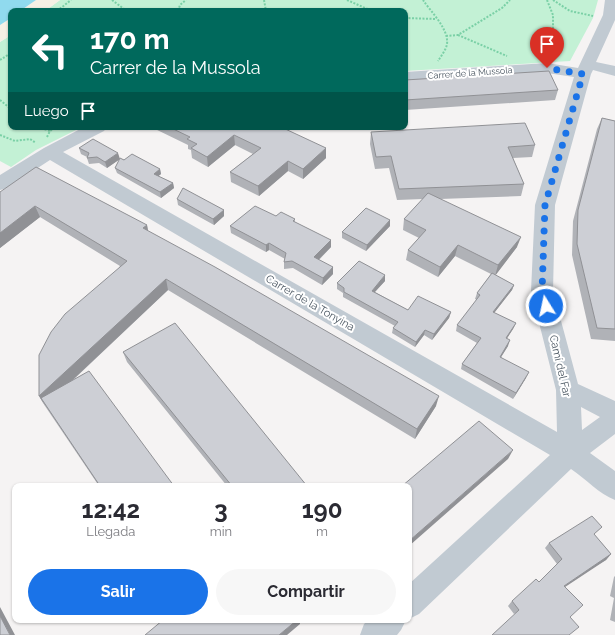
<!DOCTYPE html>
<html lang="es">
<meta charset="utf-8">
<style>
:root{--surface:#fff;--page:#f7f7f7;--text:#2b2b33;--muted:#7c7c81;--accent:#1a73e8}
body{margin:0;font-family:Raleway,sans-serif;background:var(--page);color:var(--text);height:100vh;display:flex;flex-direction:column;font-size:15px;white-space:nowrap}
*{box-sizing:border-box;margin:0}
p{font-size:13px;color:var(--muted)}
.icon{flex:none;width:22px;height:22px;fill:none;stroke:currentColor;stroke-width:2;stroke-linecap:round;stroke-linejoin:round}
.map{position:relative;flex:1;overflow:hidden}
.drawer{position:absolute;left:12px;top:483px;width:400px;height:140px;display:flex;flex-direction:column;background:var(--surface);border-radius:8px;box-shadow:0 1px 3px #0004}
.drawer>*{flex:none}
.hud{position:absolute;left:8px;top:8px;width:400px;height:122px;border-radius:8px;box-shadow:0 1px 3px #0004;background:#00695c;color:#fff;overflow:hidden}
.pin{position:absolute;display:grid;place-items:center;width:34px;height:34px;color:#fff;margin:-41px -17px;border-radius:50% 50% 50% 0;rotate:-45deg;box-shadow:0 0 4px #0007}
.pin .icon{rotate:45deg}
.me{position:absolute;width:44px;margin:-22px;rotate:350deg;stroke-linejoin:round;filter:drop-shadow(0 0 3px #0008)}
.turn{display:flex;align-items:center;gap:14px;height:84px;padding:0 16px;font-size:18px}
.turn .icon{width:52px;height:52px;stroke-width:2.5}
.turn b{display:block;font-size:28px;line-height:34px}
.then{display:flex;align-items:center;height:38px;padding:0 16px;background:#0003;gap:8px;font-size:15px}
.eta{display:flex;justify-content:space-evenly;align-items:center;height:68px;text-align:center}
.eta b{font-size:24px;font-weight:700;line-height:28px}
.button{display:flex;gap:8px;margin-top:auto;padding:8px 16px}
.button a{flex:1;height:46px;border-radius:24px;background:var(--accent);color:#fff;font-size:16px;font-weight:700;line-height:46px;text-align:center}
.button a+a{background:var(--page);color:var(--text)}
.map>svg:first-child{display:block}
.green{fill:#c3f1d5}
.sand{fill:#f5f0e5}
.water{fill:#90daee}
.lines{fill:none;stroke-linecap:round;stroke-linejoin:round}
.path{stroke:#7ad0a6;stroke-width:2;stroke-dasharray:2 1.5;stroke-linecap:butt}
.minor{fill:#c1cad2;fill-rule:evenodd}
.wall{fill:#b0b2b7}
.shaded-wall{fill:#909195}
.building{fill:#cdcfd5;stroke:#909195}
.route{stroke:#1a73e8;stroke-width:7;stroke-dasharray:0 12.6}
.labels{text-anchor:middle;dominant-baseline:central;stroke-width:4;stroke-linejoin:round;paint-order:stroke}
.far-street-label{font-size:9px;fill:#4a5661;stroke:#fff}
.street-label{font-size:11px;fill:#4a5661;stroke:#fff}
</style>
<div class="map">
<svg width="615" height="635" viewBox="0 0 615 635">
<rect width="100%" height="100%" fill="#f5f3f3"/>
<!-- green -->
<path class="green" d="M60,0H598L593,18L570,61L405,71V11H45Z
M11,35V127H82L36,150L11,167L0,161V42Z"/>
<!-- sand -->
<path class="sand" d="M36,0H60L45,11H20Z
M11,18V35L0,42V25Z"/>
<!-- water -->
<path class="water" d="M0,0H36L20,11H11V18L0,25Z"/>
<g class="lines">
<!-- path -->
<path class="path" d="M112,0L124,9L130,11
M264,0L266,11
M347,0L372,11
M423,0C431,12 449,29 447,44C446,50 441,56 438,61
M547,0L553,15V51L555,56
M553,0L570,11L593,16
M57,11L71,0
M178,11L180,5L186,0
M405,18L436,19
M458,35L507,56
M446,36L458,35L502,8L510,0
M0,60L11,53
M0,100L11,109
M38,127L50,131
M0,135L15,141L30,139L36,143
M47,137L50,131L56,127"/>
<!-- minor -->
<path class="minor" d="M605,0H615V20L596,62L615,66V76L593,70L591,74L555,205L553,291L578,384L615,401V434L590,453L615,471V500C599,494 586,479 571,469L419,614L409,619V584L550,455L50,160L7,188L0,190V175L44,148L84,127H107L104,131L63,152L557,432L556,390L531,291L535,205L574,77L547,73L405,82V72L547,63L578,68L603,15ZM581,407L600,417L582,430Z
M369,620H406L401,630L397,635H360L364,624Z"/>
</g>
<!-- wall -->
<path class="wall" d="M405,80L558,90L555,100L405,110Z
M602,118L615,121V341L591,339L572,255L573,221L597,129Z
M151,127H281L326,158L303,179L288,171L259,196L231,182L230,172L253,154L235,145L208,167L192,158L191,150L188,149V145Z
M371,132L535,145L532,157L513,158L524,184L521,196L440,199L517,247L495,275L514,285L512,290L494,313L516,323L513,329L507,338L508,346L501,357L526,378L513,399L461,369L462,364L477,343L456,331L457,325L477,300L475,299L477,293L491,274L455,256L438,277L406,260L408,250L419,238L403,230L404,219L423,199L397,200L389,168L375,169L370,144Z
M79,148L160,169L161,174L158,176L173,183L174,188L161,198L117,173L115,168L120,159L107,168L99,163L89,164L87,158V157L81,154Z
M0,192L147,225L148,231L436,406L415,439L168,290L72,381L174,486H99L45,406L39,396L120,266L40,217L0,248Z
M177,199L224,210V216L214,225L178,205Z
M276,216L295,219V222L331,247L319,260L333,274L322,285L293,268L284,269V262L285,259L269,250L266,252L231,233L230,226Z
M390,226L366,251L342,238V232Z
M385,281L375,292L408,310L451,312L449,318L432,340L424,335L415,347L392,333L393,328L395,326L343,297V293L337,289V283Z
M123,352L307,486H227L127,362Z
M602,527L594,534L611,554L606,560L514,614L508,606L512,601L539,582L557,564L545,548L549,543Z
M615,576V622L610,620L614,598L610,596L614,577Z"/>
<!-- shaded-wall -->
<path class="shaded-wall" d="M234,135L235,145L208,167L207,157Z
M326,148V158L303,179V169Z
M118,153L120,159L107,168L105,162Z
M288,161V171L259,196L258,186Z
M160,169L161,174L155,179L154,174Z
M173,183L174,188L161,198L160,192Z
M35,206L40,217L0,248V233Z
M224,210V216L214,225L213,219Z
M390,220V226L366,251L367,245Z
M147,225L149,236L143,228Z
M521,237L517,247L495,276L498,265Z
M331,240V247L314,264V257Z
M269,243V250L266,252V245Z
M458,245L455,256L438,277L440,267Z
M333,267V274L322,285L323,278Z
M385,275V281L371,296L372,291Z
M166,279L168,290L46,405L41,398L45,406L39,396Z
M514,285L512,290L491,317L493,312Z
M451,312L449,318L432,340L434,334Z
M516,323L513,329L504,343L506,338Z
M425,330L424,335L415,347L416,342Z
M510,340L508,346L498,362L500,357Z
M529,372L526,378L513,399L516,393Z
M439,396L436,406L415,439L417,429Z
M513,450L508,459L409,546V541Z
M611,554L606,560L559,591L564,586Z
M0,607L15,635H10L0,616Z
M297,620H300V624L287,635H279Z"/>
<!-- building -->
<path class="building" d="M549,71L558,90L405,100V80Z
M602,118L615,121V329L597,328L577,244L578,210Z
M525,123L535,145L508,147L524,184L399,189L391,156L376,157L371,132Z
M169,127H281L326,148L303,169L288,161L258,186L230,172L261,148L234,135L207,157L191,148L197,144L187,139L190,137Z
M93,139L118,153L105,162L97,157L87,158L89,153L79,148Z
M132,154L160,169L154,174L173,183L160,192L115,168L120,158L124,160Z
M36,167L147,225L143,228L215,267L439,396L417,429L166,279L39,396V355L51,332L65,314L127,261L35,206L0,233V192Z
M183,188L224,210L213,219L177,199Z
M428,193L521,237L498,265L458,245L440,267L408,250L426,230L404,219Z
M255,206L276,216L281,212L295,219L293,221L331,240L314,257L333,267L323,278L292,261L284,262L286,253L269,243L266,245L230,226Z
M366,208L390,220L367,245L342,232Z
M359,261L385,275L372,291L408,310L418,296L451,312L434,334L425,330L416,342L393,328L398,322L344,292V288L337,283Z
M492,273L514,285L493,312L516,323L506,338L510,340L500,357L529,372L516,393L462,364L481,338L457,325L480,295L477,293Z
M175,323L307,486H232L123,352Z
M89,371L174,486H100L41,398Z
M479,421L513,450L409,541V486H402Z
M592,516L602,527L594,534L611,554L564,586L583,605L570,617L579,627L569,635H492L519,610L512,601L536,579L539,582L562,559L549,543Z
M0,616L10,635H0Z
M163,620H297L279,635H145Z"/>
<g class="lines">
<!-- route -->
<path class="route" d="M546,306L542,292L545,205L583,74L547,68"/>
</g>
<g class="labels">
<!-- far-street labels -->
<g class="far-street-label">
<text transform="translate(470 73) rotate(-4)">Carrer de la Mussola</text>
</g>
<!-- street labels -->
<g class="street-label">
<text transform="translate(310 303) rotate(30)">Carrer de la Tonyina</text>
<text transform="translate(560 366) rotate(77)">Camí del Far</text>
</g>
</g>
</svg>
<div class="pin" style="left:547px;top:68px;background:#d93025"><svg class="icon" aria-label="arrive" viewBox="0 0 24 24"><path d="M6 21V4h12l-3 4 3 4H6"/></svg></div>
<svg class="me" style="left:546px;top:306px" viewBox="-20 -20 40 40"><circle r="17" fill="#1a73e8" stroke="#fff" stroke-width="3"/><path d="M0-11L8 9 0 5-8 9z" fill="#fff"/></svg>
<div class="hud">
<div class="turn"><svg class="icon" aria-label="left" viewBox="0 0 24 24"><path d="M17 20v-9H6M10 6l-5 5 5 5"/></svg><div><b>170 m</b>Carrer de la Mussola</div></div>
<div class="then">Luego<svg class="icon" aria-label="arrive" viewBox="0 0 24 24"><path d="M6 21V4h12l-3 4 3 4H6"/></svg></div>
</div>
<section class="drawer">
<div class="eta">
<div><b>12:42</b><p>Llegada</p></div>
<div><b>3</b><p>min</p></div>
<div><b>190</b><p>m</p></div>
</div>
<div class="button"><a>Salir</a><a>Compartir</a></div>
</section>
</div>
